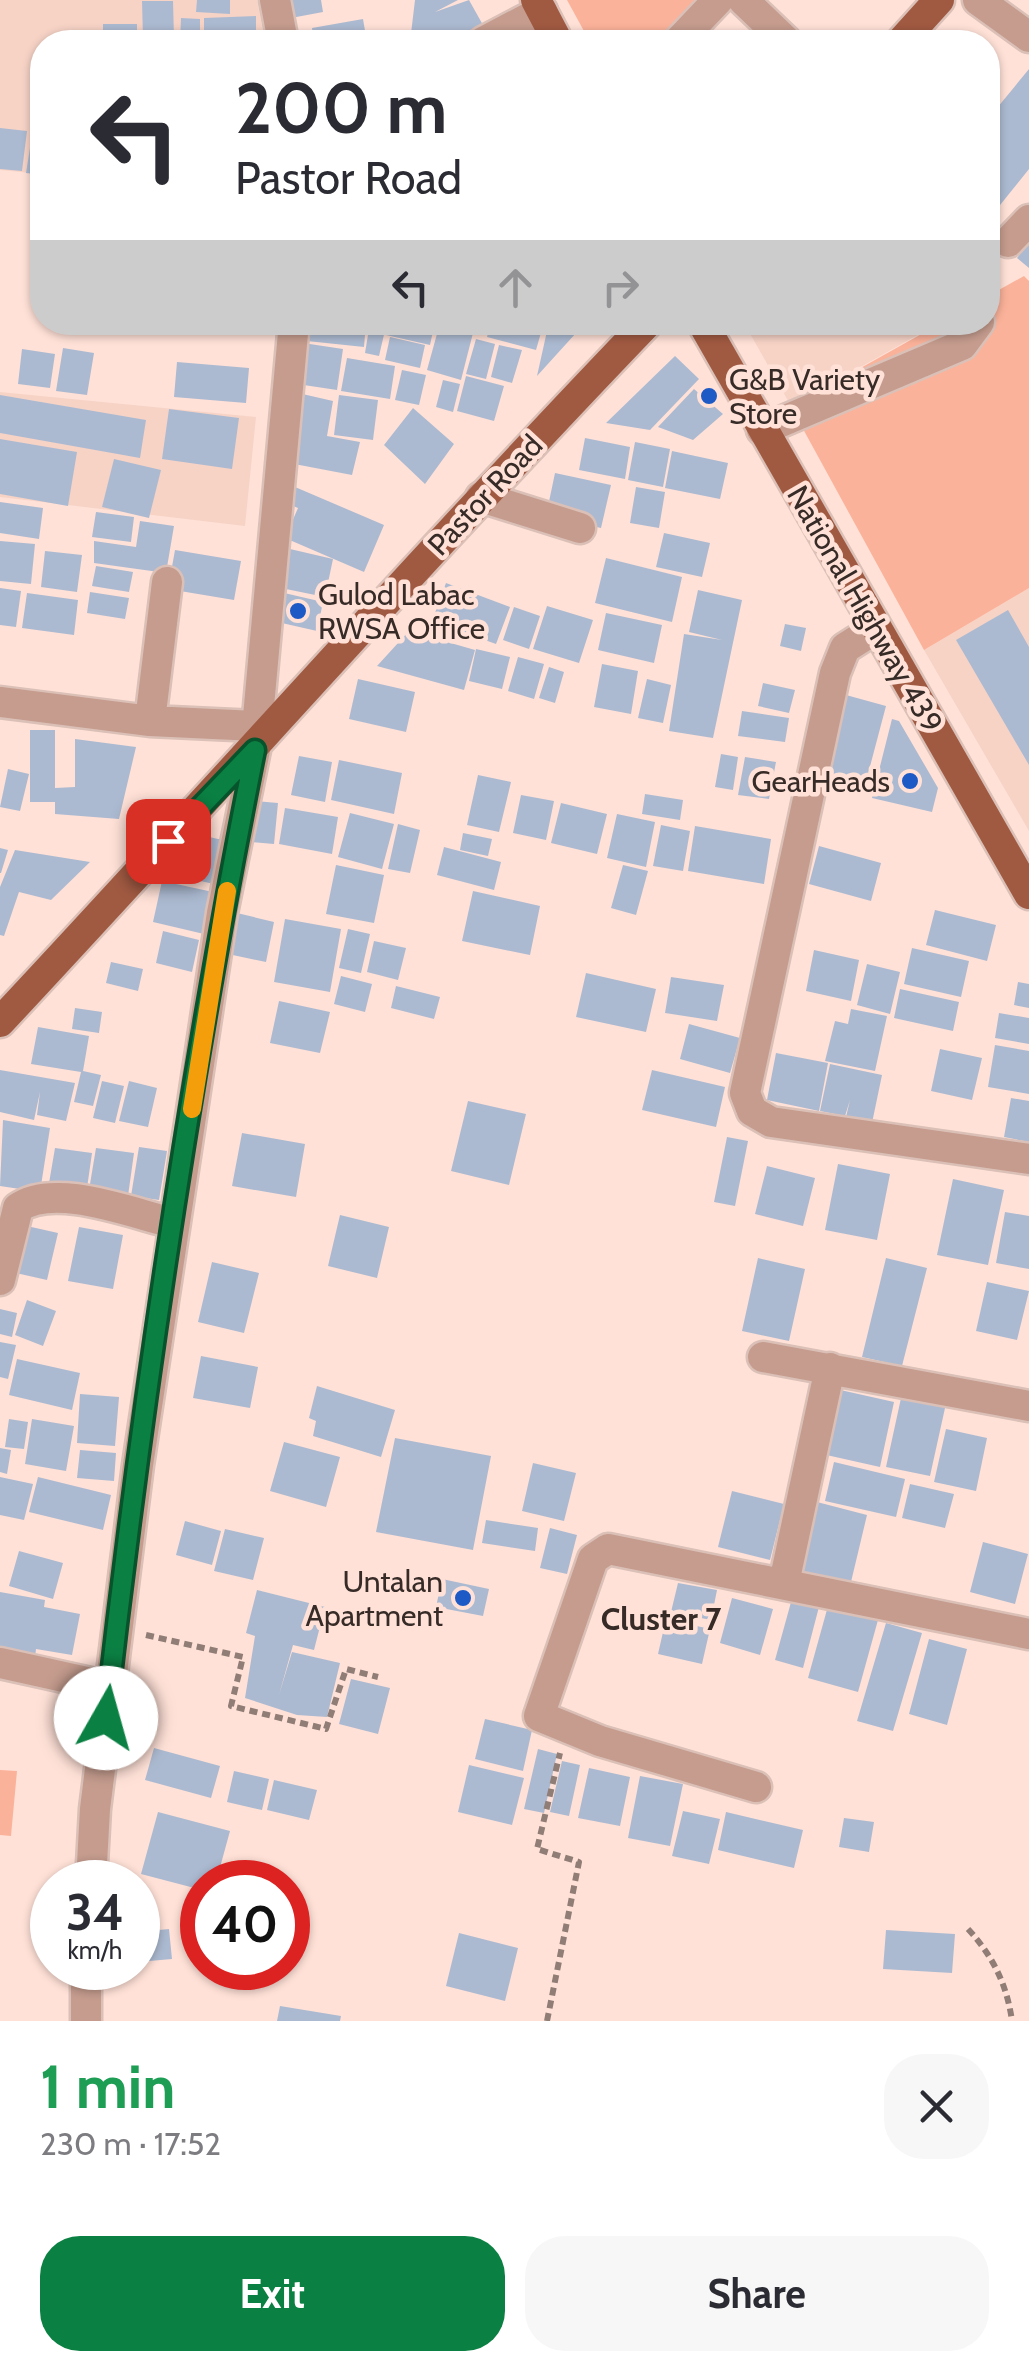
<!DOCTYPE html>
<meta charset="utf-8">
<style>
:root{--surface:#fff;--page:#f7f7f7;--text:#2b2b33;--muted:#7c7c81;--accent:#0b8043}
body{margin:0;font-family:Cabin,sans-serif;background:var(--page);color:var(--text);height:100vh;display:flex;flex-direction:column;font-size:38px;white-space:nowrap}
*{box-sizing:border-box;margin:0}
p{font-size:32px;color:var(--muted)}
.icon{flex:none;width:55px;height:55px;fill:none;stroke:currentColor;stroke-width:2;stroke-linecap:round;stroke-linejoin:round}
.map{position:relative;height:2021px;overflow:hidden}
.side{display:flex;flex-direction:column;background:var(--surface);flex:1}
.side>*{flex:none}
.banner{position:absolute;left:30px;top:30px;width:970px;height:305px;border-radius:40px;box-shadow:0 2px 8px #0004;background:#fff;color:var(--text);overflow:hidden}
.speed{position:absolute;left:30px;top:1860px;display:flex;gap:20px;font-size:50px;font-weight:700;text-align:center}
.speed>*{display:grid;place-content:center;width:130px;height:130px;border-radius:50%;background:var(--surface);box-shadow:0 2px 8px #0004;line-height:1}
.speed small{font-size:25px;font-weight:400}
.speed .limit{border:15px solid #d22;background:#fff;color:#111}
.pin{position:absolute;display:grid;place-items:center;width:85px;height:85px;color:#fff;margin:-42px;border-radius:20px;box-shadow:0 5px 15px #0006}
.me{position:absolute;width:110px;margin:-55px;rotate:7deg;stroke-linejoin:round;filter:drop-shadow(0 0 8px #0008)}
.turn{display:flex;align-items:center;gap:35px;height:210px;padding:0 40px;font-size:45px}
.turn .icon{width:130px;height:130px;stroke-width:2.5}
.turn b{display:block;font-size:70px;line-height:85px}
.lanes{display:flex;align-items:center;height:95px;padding:0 40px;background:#0003;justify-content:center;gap:50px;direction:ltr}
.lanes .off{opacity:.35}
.round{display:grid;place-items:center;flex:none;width:105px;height:105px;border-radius:40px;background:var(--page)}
.overview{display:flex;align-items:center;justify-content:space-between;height:170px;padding:0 40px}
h1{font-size:60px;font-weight:700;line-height:75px;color:#1e9e55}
.primary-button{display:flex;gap:20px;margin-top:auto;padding:20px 40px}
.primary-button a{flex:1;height:115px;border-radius:40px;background:var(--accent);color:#fff;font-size:40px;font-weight:700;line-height:115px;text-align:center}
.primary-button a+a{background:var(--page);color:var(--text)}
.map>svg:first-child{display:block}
.built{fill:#f7d3c6}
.green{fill:#fbb29a}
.building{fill:#acbad1}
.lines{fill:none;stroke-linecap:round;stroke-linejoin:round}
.minor-casing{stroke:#dbc0b7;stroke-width:35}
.major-casing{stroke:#dbc0b7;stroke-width:35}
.path{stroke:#907d76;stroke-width:6;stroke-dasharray:8 5;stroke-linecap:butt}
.minor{stroke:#c59c8e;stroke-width:30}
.major{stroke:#a15a42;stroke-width:30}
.route-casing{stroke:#07532c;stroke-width:25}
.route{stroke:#0b8043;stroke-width:18}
.slow{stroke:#f59e0b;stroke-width:18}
.poi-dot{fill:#1d5ac6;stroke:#ffe1d7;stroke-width:4}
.labels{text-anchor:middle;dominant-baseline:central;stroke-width:9;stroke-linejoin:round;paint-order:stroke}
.poi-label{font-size:30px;fill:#362b27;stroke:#ffe1d7;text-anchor:start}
.street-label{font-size:30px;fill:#362b27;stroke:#ffe1d7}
.neighbourhood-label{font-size:32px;font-weight:bold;fill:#362b27;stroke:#ffe1d7}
</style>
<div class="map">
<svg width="1029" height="2021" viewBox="0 0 1029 2021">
<rect width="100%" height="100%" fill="#ffe1d7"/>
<!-- built -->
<path class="built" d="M0,0H257L265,42H42V174L0,170Z
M930,322L932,327L791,406L744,323Z
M0,392L256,417L245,526L0,497Z
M1029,588V831L924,650Z"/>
<!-- green -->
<path class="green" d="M567,0H705L667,42H590Z
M1024,276L1029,281V588L924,650L791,407L941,323L988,322V296Z
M0,1770L17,1771L11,1836L0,1835Z"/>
<!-- building -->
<path class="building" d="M197,0H230V14L196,12Z
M288,0H321L323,12L291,18Z
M415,0H458L435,12L469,0L488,34L475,42H410Z
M142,1H173L174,38L143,39Z
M256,16V42H204V18Z
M181,18L200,19V42H180Z
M363,19L367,42H314L312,28Z
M103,24H137V42H103Z
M1029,69V169L988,220V119Z
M0,128L27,131L22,171L0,169Z
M33,129L42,131V175L26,173Z
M1029,243V268L1017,258Z
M120,322H153L152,332L119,329Z
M309,322H366L364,347L307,341Z
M389,322H435L430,345L386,335Z
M491,322H544L536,350L487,337Z
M549,322H586L537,376Z
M370,323L386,326L379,356L365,353Z
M440,323L473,333L461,380L427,370Z
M390,337L425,345L420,368L385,360Z
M476,339L495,344L486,379L466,374Z
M303,343L343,349L337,390L297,384Z
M499,345L522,350L512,383L491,377Z
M63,348L94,353L87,395L56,391Z
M22,349L55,354L50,388L18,384Z
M675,356L699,379L650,430L606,423Z
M347,358L395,366L390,399L341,391Z
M177,362L249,368L246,403L174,397Z
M402,370L426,375L419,405L395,400Z
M466,376L504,386L494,421L457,411Z
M443,380L460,384L453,412L436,407Z
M694,389L723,414L693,440L658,427Z
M298,393L333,401L327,436L360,442L352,475L289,463Z
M0,395L146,420L140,458L0,433Z
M339,395L378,400L373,440L334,435Z
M413,408L454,444L425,484L384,445Z
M169,409L239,418L232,469L162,459Z
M585,438L630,447L625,479L579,470Z
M0,439L77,452L68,506L0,494Z
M635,442L670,449L663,487L628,480Z
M672,451L728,463L720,499L665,488Z
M114,459L161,470L149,518L102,507Z
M555,473L611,485L601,528L546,516Z
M288,484L384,525L364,572L285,538L298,508L281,501Z
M636,487L665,492L659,528L630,523Z
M0,502L43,508L39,539L0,533Z
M96,512L134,517L131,542L92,537Z
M140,521L174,526L166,573L94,563V541L136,547Z
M664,533L710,543L702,577L656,567Z
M0,541L35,544L31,584L0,581Z
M290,549L333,559L325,597L281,588Z
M175,550L241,561L234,600L168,589Z
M45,551L82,555L77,592L41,587Z
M606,558L682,577L672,622L595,603Z
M96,566L133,572L129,592L92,586Z
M446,583L510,607L496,644L432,621Z
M0,588L21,591L16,627L0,625Z
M698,590L742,600L713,738L669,731L684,634L722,640L689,632Z
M90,592L129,598L125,619L87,613Z
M280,592L323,602L317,631L273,621Z
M27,593L78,600L74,635L22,628Z
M547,606L593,620L579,663L533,649Z
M514,607L540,616L529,649L503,640Z
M1008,610L1029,647V765L956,640Z
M606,613L662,625L654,663L598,650Z
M785,624L806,628L801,651L780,646Z
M409,631L475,650L464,690L377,666Z
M476,649L510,657L502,689L469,681Z
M518,657L544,664L534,699L508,691Z
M602,664L638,671L631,714L594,707Z
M549,667L564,672L555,703L539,698Z
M358,679L415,692L406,732L349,719Z
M647,679L671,685L663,723L638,718Z
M763,683L795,690L789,713L758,706Z
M846,695L886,706L863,793L824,783Z
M742,711L789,718L785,742L738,736Z
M892,719L899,721L938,788L932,812L872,798Z
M30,730H55V788L75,787V739L136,747L119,819L55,814V802H30Z
M721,754L738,757L733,790L715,787Z
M299,756L332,762L325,802L291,795Z
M745,757L776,762L769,799L738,795Z
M339,760L402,773L394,814L331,800Z
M8,769L29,774L20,811L0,807Z
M478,775L511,782L499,832L467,825Z
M645,794L683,800L680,820L642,814Z
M521,795L554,801L546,840L513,833Z
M255,801L278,803L274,844L251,842Z
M561,803L607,814L597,854L551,843Z
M285,808L338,817L332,854L279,844Z
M350,813L394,824L382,869L338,857Z
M617,814L655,822L646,867L607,858Z
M398,824L420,830L410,873L388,869Z
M661,825L690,831L683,871L653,866Z
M695,826L771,839L764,884L688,871Z
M463,833L492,839L488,856L460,850Z
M205,836L227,841L218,885L170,874Z
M819,846L881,863L871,901L809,884Z
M444,847L501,862L494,890L437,875Z
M0,848L8,850L1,873H0Z
M15,850L90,862L51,900L19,892L4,936L0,935V887Z
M336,865L384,875L374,923L326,914Z
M623,865L648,871L636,915L611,908Z
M162,881L213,892L204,934L153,922Z
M473,891L540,906L530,955L462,941Z
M935,910L996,925L987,961L926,945Z
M237,913L274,922L266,962L228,954Z
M285,919L341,929L330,992L274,982Z
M348,929L370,934L361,973L339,968Z
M163,931L199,940L192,972L156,963Z
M374,941L406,948L398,980L367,972Z
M912,948L969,961L961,997L904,984Z
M814,950L859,960L851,1001L806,991Z
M111,962L143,969L138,991L106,983Z
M867,964L900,972L890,1014L857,1005Z
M586,973L656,989L646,1032L576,1017Z
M341,976L372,984L365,1012L334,1004Z
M671,977L724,985L717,1021L665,1013Z
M1018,982L1029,984V1008L1014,1005Z
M396,986L440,997L434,1019L391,1008Z
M900,989L959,1002L953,1031L894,1018Z
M279,1001L330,1012L320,1053L270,1043Z
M75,1008L102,1012L99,1033L72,1029Z
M851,1009L887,1016L875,1071L825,1061L835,1021L848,1024Z
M999,1013L1029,1018V1044L995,1038Z
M689,1024L740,1038L730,1073L680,1059Z
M38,1027L89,1036L83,1071L101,1075L93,1106L74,1102L81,1072L31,1064Z
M995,1045L1029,1051V1094L988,1087Z
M940,1049L982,1058L972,1100L931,1091Z
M776,1053L828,1063L819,1111L767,1100Z
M830,1064L882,1075L872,1123L846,1117L850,1100L845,1116L820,1111Z
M0,1070L75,1083L66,1121L37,1115L40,1092L34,1120L0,1112Z
M652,1070L725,1087L716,1127L642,1110Z
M102,1081L124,1086L115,1123L93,1118Z
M129,1081L157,1088L148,1127L119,1121Z
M1011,1098L1029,1101V1142L1004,1137Z
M468,1101L526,1114L509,1185L451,1171Z
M3,1120L50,1128L40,1192L0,1186Z
M242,1133L305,1144L296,1197L232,1186Z
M727,1137L748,1141L735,1206L714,1202Z
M139,1147L167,1151L159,1200L131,1196Z
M55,1148L92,1153L86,1195L48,1189Z
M96,1148L134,1153L128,1196L89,1190Z
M838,1164L890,1174L877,1240L825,1230Z
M767,1166L815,1178L803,1226L755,1214Z
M953,1179L1004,1190L988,1265L937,1255Z
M1005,1212L1029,1216V1269L996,1263Z
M340,1215L389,1227L377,1278L328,1266Z
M18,1224L58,1233L47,1280L7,1271Z
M79,1227L123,1235L113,1289L68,1281Z
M758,1258L805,1269L789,1341L742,1331Z
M886,1258L927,1268L902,1366L862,1357Z
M212,1262L259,1273L244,1333L198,1322Z
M987,1282L1029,1291L1017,1340L976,1331Z
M27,1300L56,1311L43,1346L15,1335Z
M0,1309L17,1313L12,1337L0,1334Z
M0,1342L16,1345L8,1379L0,1377Z
M201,1356L258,1367L250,1408L193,1398Z
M17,1359L80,1373L72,1410L9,1395Z
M317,1386L395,1410L381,1457L313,1436L316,1421L309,1418Z
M836,1389L894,1402L880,1467L822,1454Z
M903,1389L947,1399L930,1476L886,1467Z
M80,1394L119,1397L115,1446L77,1443Z
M9,1419L28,1422L24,1449L5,1447Z
M32,1419L74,1426L66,1471L25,1464Z
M946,1429L987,1438L976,1491L934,1482Z
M395,1438L491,1456L473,1550L376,1532Z
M284,1442L340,1457L326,1507L270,1491Z
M0,1448L11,1450L7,1474L0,1472Z
M80,1450L116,1453L114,1481L77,1478Z
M834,1462L905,1479L896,1517L825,1501Z
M533,1463L576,1473L564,1521L522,1511Z
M0,1477L33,1484L24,1520L0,1515Z
M38,1477L111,1495L103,1530L29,1512Z
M910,1484L954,1494L945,1528L902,1518Z
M732,1491L784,1504L770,1560L718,1547Z
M817,1502L867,1515L851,1582L801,1572Z
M486,1520L538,1528L535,1551L482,1543Z
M185,1521L221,1531L212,1565L176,1555Z
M550,1528L577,1535L567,1574L540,1568Z
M225,1529L264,1538L253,1580L214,1571Z
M983,1542L1028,1554L1015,1604L970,1592Z
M19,1551L63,1563L53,1599L9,1586Z
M442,1579L489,1589L483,1616L436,1607Z
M678,1583L717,1590L711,1620L671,1612Z
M257,1590L325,1607L314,1650L293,1645L279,1695L292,1652L340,1663L327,1717L297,1715L245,1698L255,1636L246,1633Z
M0,1592L45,1600L44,1607L80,1614L72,1655L36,1649L35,1658L0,1652Z
M793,1595L820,1603L803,1668L775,1660Z
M732,1598L773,1609L760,1655L720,1643Z
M828,1606L878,1620L858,1692L808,1678Z
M666,1619L710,1629L702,1664L658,1654Z
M886,1623L922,1633L893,1731L857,1721Z
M929,1639L967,1649L947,1725L909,1714Z
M351,1679L390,1688L378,1734L339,1724Z
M485,1719L532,1730L523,1771L475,1759Z
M154,1748L220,1766L211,1798L145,1780Z
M538,1749L557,1754L544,1813L524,1809Z
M562,1761L580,1765L569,1816L550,1812Z
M469,1765L524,1778L512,1825L458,1812Z
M589,1768L630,1777L620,1826L578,1818Z
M234,1771L269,1779L262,1810L227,1802Z
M640,1776L683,1784L670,1846L628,1838Z
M274,1780L317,1790L309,1820L267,1810Z
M683,1811L720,1819L709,1864L672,1856Z
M158,1812L230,1831L216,1882H202V1890L141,1874Z
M726,1812L803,1830L794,1868L718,1850Z
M844,1818L874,1822L869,1852L839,1847Z
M169,1929L172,1959L138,1962V1932Z
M886,1930L955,1934L952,1973L883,1969Z
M459,1933L518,1948L505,2001L446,1986Z
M280,2006L341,2016L340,2021H277Z"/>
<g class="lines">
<!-- minor casing -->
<g class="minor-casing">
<path id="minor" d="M275,0L283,42
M743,0L787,42
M978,0L1029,37
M483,42L542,11
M678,42L718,0
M1008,242L1029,220
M762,430L962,345L979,322
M481,497L580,528
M875,629L845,648L835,673L745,1093L752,1111L771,1122L1029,1159
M0,702L150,721L256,726
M150,721L167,582
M0,1280L18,1208C54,1182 131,1213 173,1223
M763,1357L1029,1406
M784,1583L830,1368
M0,1663L109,1687
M756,1787L600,1741L539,1716L593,1559L608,1549L1029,1634
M91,1882L95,1809L138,1465L222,913L255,750L294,322
M86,2021V1968"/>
</g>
<!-- major casing -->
<g class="major-casing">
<path id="major" d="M536,0L558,42
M901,42L939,0
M702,322L1029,894
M0,1022C217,790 427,552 648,322"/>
</g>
<!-- path -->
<path class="path" d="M146,1635L243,1657L231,1706L326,1729L346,1669L378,1677
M968,1929C993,1956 1007,1985 1012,2021
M547,2021L579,1862L537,1849L560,1753"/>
<!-- minor -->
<use href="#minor" class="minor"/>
<!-- major -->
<use href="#major" class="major"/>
</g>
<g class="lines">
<!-- route casing -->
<g class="route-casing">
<path id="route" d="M106,1718C143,1394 191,1070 255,750L168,841"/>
</g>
<!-- route -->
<use href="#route" class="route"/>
<!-- slow -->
<path class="slow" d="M192,1109L227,891"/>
</g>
<!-- markers -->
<g class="poi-dot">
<circle cx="709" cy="396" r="10"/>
<circle cx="298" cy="611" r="10"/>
<circle cx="910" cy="781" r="10"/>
<circle cx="463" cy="1598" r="10"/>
</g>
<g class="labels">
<!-- poi labels -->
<g class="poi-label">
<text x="729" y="379">G&amp;B Variety<tspan x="729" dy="34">Store</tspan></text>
<text x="318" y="594">Gulod Labac<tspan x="318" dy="34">RWSA Office</tspan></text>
<text x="890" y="781" text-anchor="end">GearHeads</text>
<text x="443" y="1581" text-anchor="end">Untalan<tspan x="443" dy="34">Apartment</tspan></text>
</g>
<!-- street labels -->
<g class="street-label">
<text transform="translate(485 495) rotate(-47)">Pastor Road</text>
<text transform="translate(865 609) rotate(60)">National Highway 439</text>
</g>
<!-- neighbourhood labels -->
<g class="neighbourhood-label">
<text x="661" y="1618">Cluster 7</text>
</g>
</g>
</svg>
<div class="speed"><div>34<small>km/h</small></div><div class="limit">40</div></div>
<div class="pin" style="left:168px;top:841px;background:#d93025"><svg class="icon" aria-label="arrive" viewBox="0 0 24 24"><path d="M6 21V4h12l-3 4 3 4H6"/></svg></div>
<svg class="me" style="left:106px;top:1718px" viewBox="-20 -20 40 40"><circle r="19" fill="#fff"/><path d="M0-13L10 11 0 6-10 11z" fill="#0b8043"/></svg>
<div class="banner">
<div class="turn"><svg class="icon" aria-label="left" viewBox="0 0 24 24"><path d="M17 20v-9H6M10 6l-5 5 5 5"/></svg><div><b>200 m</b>Pastor Road</div></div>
<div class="lanes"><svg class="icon" aria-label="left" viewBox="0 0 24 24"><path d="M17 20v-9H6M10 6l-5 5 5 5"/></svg><svg class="icon off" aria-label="ahead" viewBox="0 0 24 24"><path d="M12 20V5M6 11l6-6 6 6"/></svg><svg class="icon off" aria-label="right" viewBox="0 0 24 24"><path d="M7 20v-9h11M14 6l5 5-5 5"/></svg></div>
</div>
</div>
<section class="side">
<div class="overview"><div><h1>1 min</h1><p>230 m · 17:52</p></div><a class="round"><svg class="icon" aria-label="close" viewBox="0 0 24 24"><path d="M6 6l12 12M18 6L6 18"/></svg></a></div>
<div class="primary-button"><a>Exit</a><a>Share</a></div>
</section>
